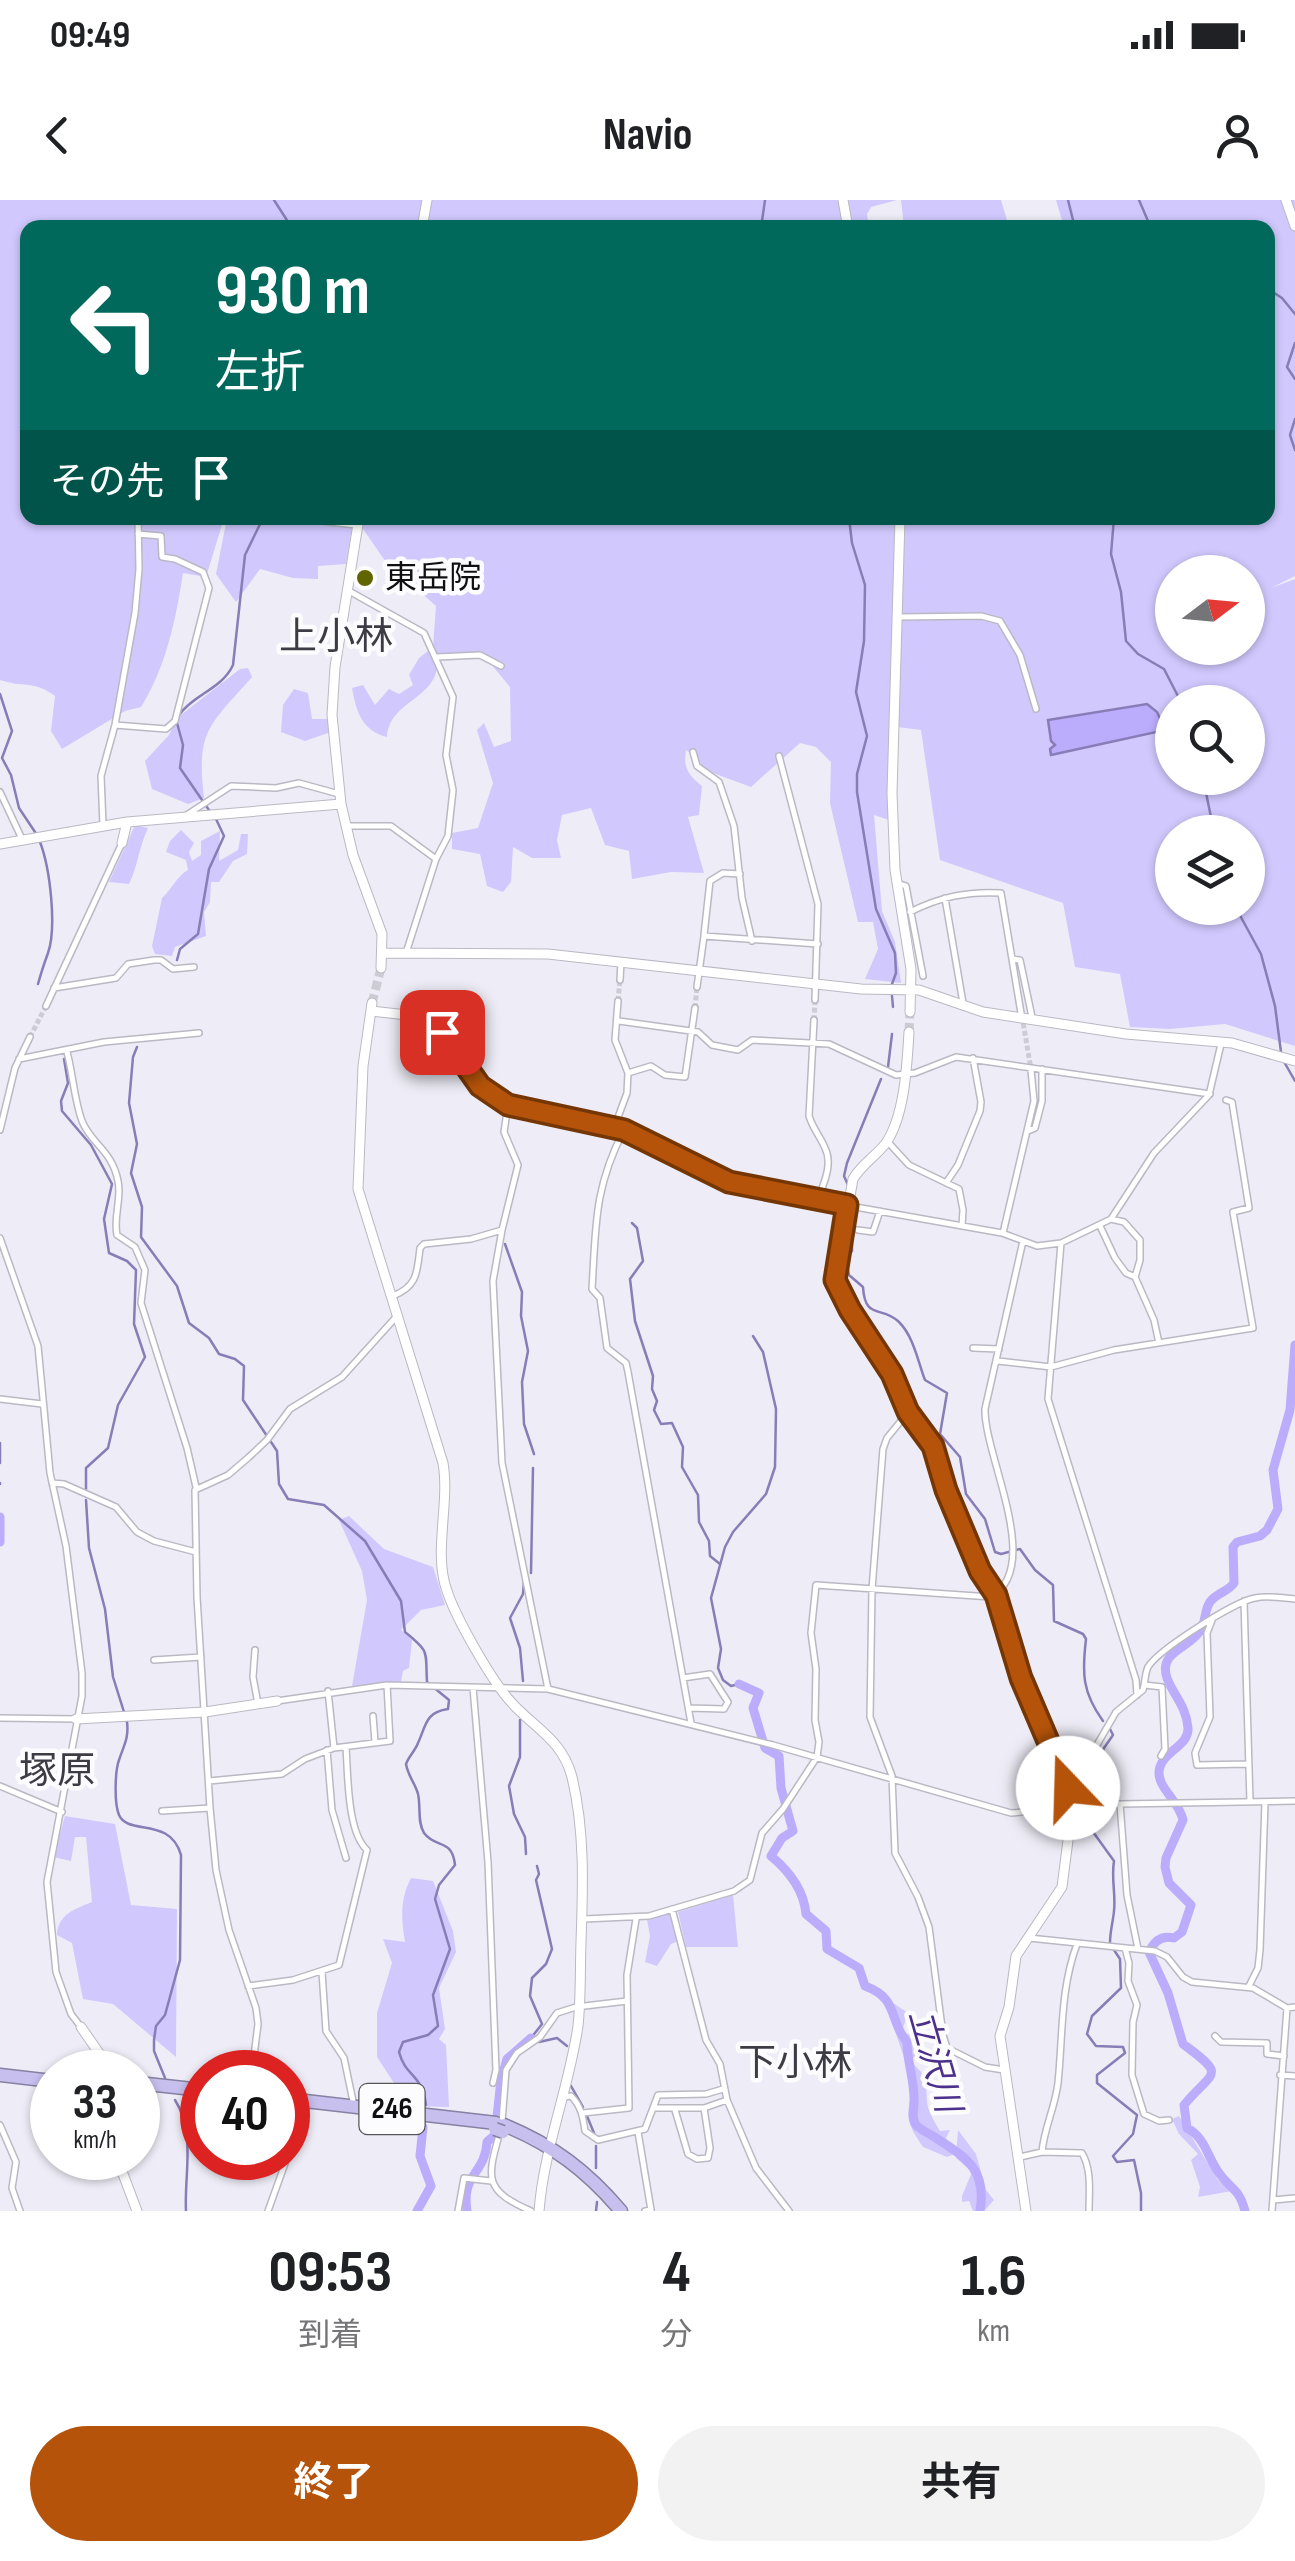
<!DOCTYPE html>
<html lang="ja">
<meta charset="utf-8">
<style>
:root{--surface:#fff;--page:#f2f2f2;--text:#202124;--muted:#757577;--accent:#b45309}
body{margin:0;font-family:"Sofia Sans Condensed","Noto Sans JP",sans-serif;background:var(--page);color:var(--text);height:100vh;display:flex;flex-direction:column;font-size:38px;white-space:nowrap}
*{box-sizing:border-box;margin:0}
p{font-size:32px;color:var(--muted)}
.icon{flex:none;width:55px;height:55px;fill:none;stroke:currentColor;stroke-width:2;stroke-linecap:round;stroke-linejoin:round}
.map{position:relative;height:2011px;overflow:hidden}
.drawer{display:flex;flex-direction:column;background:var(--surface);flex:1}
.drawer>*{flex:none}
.guide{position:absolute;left:20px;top:20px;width:1255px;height:305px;border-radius:20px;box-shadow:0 2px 8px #0004;background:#00695c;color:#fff;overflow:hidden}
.needle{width:65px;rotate:74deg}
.tools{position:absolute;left:1155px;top:355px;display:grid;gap:20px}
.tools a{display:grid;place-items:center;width:110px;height:110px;border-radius:50%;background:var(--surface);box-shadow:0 2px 8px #0004;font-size:50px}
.speed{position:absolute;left:30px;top:1850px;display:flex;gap:20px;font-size:50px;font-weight:700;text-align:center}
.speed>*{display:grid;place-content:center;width:130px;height:130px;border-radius:50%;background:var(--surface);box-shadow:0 2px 8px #0004;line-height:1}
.speed small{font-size:25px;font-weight:400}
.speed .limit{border:15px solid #d22;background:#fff;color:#111}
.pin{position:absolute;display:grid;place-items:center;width:85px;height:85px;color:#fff;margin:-42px;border-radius:20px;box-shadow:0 5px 15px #0006}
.me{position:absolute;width:110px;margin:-55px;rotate:339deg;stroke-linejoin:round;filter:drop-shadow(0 0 8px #0008)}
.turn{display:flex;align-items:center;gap:35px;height:210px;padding:0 30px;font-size:45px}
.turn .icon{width:130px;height:130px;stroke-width:2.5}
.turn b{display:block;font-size:70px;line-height:85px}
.then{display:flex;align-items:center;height:95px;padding:0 30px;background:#0003;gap:20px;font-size:38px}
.eta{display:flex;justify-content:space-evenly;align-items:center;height:170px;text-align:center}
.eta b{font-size:60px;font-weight:700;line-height:70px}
.button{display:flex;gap:20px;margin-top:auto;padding:20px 30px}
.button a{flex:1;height:115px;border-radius:60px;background:var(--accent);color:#fff;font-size:40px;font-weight:700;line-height:115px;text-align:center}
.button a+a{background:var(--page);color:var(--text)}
.status{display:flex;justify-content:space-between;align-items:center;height:70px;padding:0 50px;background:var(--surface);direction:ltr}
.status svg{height:28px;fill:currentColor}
header{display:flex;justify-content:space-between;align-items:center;height:130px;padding:0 30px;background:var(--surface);font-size:45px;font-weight:700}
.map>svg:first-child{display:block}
.green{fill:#d1c8fd;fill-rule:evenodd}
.water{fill:#bcacfc;stroke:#887db6;stroke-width:2.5}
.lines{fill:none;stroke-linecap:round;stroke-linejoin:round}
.stream{stroke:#887db6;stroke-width:2.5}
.river{stroke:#bcacfc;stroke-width:9}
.street-tunnel{stroke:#cdccd5;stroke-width:5;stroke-dasharray:5 2.5;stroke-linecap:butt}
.secondary-tunnel{stroke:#cdccd5;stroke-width:9;stroke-dasharray:9 4.5;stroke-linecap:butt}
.street-casing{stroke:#bab9c3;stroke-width:8}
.secondary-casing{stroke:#bab9c3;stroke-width:11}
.highway-casing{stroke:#8781a1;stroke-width:15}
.street{stroke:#fff;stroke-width:5}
.secondary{stroke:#fff;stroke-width:9}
.highway{stroke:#c7bfed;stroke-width:12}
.highway-bridge-casing{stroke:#8781a1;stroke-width:15;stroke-linecap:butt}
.highway-bridge{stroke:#c7bfed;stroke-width:12}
.route-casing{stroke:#753606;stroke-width:25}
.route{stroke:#b45309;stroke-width:18}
.poi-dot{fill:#616500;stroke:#fcfbfd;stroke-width:4}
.labels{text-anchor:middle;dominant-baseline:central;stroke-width:9;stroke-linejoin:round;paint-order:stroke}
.shield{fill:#fcfbfd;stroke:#575659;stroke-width:2.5}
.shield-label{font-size:30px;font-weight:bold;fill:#100f13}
.poi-label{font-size:32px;fill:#100f13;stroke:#fcfbfd;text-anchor:start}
.water-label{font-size:35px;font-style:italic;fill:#4c318c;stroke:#fcfbfd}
.quarter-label{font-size:38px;fill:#3d3b44;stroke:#fcfbfd}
</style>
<div class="status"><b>09:49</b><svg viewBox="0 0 49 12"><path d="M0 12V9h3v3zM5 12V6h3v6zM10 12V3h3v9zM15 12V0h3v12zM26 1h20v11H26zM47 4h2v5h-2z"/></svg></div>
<header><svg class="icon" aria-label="back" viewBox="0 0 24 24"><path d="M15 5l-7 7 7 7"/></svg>Navio<svg class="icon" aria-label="person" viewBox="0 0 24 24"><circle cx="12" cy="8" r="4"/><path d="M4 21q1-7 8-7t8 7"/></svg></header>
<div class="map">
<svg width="1295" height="2011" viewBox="0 0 1295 2011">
<rect width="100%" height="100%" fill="#eeedf7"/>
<!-- green -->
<path class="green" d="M0,0H897L871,7L867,14L869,28H28V318H224L206,377L183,373C176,419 166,467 141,507L125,511L62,549L51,531L55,496C34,480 23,488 0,480Z
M901,0H1001L1009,27H904Z
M1056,0H1295V376L1271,388L1295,379V846L1225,824L1170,829L1130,827L1120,774L1075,767L1063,703L940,660L921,530L889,526V620L874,615L882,711L895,742L901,783L865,779L878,749L873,722H858L830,603L831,562L816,547L800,543L751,587L705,570L697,558L686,550C683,567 688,575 702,586L699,615L688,617L704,673L671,672L632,679L629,651L605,645L591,608L562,615L557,640L561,658H532L513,647L511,682L503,692L487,686L480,654L452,649V633L478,628L493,583L477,530L484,523L494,547L511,541L510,487L486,458L466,459V452L465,455L437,457C442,499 389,499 387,537C362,531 356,511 352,488L363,485L375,505L389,489L399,494L413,485L409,475L419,458L433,447L436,406L408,381L392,380V371L361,326L350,325L352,328L346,364L318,366V379L293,378L260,369L236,402L216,374L227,318H1268V28L1064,27ZM1172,372H1248V448H1172V438L1166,431L1172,428ZM1172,502H1248V578H1172ZM1172,632H1248V708H1172Z
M248,468L252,477C209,526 196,530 204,598L188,604L152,589L145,561L169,535L177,518L240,469Z
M294,489L308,493L312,519H327L331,532L305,541L281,532L283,505Z
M135,625L148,628C139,647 138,665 129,684L109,682Z
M181,630L194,643L189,652L192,661L201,655V641L220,631L219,661L238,650L241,634H248L247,654L233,661L219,682H211L210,702L204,712L206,736L175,747L172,756L155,754L152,746L162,698C172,689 177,676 188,670L186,660L166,652L170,641Z
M349,1316L384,1349L433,1367L445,1405L421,1410L401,1430L412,1440L409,1468L403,1471L401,1482L352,1486L367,1400L362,1371L339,1320Z
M65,1616L115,1624L131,1705L177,1709L176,1857L113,1804L83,1799L72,1743L57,1735C58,1714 75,1709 92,1702L86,1637H75L71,1661L53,1657Z
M411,1678L433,1681L453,1731L456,1752L439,1788L445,1829L439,1839L446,1845L449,1907L409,1906L377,1857V1813L392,1763L383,1739L405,1742C401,1719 400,1699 411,1678Z
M733,1695L738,1747H686L678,1712Z
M672,1712L681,1740L671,1744L657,1766L645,1762L650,1736L647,1720Z
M878,1793L908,1813L902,1831L910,1835L917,1853L912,1860C914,1866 919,1869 922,1873C929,1883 925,1896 928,1907C930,1915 936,1924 940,1931L950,1930L946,1938L955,1954L947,1957L923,1947C918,1939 910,1929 909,1919C906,1904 916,1889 910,1873C899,1846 893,1819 878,1793Z
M1179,1916L1218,1980L1232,1991L1198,1997L1200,1987L1191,1960L1198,1954L1179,1934L1172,1919Z
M958,1930L976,1954L986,1990L994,2000L984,2011H973L969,2001L962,2002V1996L972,1972L956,1958Z"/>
<!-- water -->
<path class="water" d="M1147,504L1157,512L1163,525L1161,531L1051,555L1050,549L1055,545L1051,541L1048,520Z"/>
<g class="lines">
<!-- stream -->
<path class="stream" d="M274,0L292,28
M1068,0L1075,28
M1139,0L1151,28
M761,28L765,0
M1268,89L1282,98L1295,114
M1295,143L1287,167L1295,179
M1295,219L1290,235L1295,250
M849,318L852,343L865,385L864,441L856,492L867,536L857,574V592L876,709L895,753L896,773L892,784
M1114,318L1111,354L1121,392L1126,441L1138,454L1164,469L1181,502
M0,494L12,531L2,558L11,575L19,608L37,635
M179,515C194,494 222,489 233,465L245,355L263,318
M177,523L183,545L180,568L211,613
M1203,578L1214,632
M1236,708L1261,754L1275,806L1281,852
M177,760L180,749L198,734L209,669L224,636L216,619
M38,784C41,773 44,764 48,753C57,727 50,668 40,642
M892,796L893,807
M137,847L133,857L129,903L137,944L131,973L142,1007L141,1037L177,1086L189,1123L209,1138L219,1154L235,1159L244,1166L243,1200L277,1251L279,1284L288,1299L324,1305L365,1341L401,1401L405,1432C431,1453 425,1451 427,1482L449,1500L448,1509C425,1512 426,1526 418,1543C415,1551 409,1556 406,1564C408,1576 415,1583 418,1594C421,1606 417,1622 424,1633C436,1649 452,1638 455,1665L439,1685L435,1699L450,1749L433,1795L438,1826L428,1835L403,1842L399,1852C406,1878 422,1873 426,1905
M64,859L68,883L61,901L62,911L91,945L112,984L104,1019L109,1053L127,1061L136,1070L134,1124L145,1157L118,1205L108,1248L86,1268V1289
M1283,860L1295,881
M888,867L892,834
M848,985L844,976L847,963L881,879
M852,1010V1051L846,1059L849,1075L863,1087C865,1121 882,1105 899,1122C914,1137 918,1162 925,1180L947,1193L940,1234L960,1257L966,1294L985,1319L995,1352L1001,1354L1020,1349L1035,1370L1053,1385L1054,1421L1083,1434L1086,1439C1082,1473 1082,1492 1103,1521
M632,1023L637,1028L643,1061L630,1079L635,1121L653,1176L652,1189L657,1201L654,1210L661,1224L672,1223L683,1247L682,1267L698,1295L699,1322L709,1341L710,1356L720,1364
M505,1044L522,1092L521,1116L528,1151L522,1182L524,1224L534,1254
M0,1243V1263
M0,1283V1284
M86,1300L89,1348L105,1409L113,1477L124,1512
M531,1373L533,1268
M523,1481L520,1448L510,1418L523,1394L524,1381
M739,1484L731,1486L723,1480L718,1468L721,1449L711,1398L725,1347L733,1332L766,1294L775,1267L776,1209L763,1152L753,1136
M520,1520V1557L509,1586L514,1614L525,1637L526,1654
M127,1522C129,1538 124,1545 119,1560C115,1571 114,1603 119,1615C128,1636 170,1616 181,1655L180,1760L165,1815L156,1826L154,1840V1851L165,1878
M1083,1600L1104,1548L1113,1535L1110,1529
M1083,1618L1114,1661C1111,1679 1116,1694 1114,1711C1113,1722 1110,1731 1110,1743
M1114,1750L1120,1759L1121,1788L1092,1816L1087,1834L1096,1846L1123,1847L1125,1853L1097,1875V1883L1137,1915L1133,1934L1113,1956L1117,1962L1134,1960L1141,1993V2011
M531,1838L542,1824L530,1796L532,1778L546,1764L552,1749L536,1680L539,1674L537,1666
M539,1842L557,1838L567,1846
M571,1886L583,1907
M175,1900C196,1933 184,1975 186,2011
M587,1916L594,1933
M596,1946V1968
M596,2011L597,2002"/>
<!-- river -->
<path class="river" d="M0,1317V1342
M739,1484L759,1493L753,1508L765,1548L779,1556L781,1588L793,1631L782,1638L771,1656C789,1671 804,1691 806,1714L826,1731L827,1749L859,1768L865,1786C900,1799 888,1820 907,1842C907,1863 915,1881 914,1903C914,1910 911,1918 916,1925C920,1930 931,1934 936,1938C967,1958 987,1970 980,2011
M417,2011L431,1986L420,1956L423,1927
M467,2011C461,1973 485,1975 487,1942L495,1935L501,1880L507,1859L531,1838
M1245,2011C1239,1988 1231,1990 1219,1973C1207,1957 1206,1938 1187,1928L1184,1905C1213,1870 1228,1877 1183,1844L1168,1793L1149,1752C1154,1741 1162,1735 1174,1738L1182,1732L1191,1705L1169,1683L1165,1667L1166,1658L1183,1620C1179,1601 1158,1588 1159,1572C1160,1552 1189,1547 1188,1528C1186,1505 1173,1495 1167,1478C1158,1451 1189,1449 1200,1431C1206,1423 1204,1410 1210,1402C1216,1393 1228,1392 1234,1383L1233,1347L1237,1342L1260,1336L1267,1330L1278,1309L1273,1270L1290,1210L1295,1145"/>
<!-- street-tunnel -->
<path class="street-tunnel" d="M618,801L620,780
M695,808L697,787
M1022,816L1031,869
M814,820L815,800
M30,837L46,806"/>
<!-- secondary-tunnel -->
<path class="secondary-tunnel" d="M372,803L381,768
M909,832L910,812"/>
<!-- street casing -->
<g class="street-casing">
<path id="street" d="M295,318L356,325
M349,391L424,433L453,497L446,555L453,590L448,636L436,659L406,753
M899,417L981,416L1000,421L1020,455L1036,509
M437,457L480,455L501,466
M115,525L166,529L175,521L209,388L203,372L175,359L162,357L161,336L138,334
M693,552L697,566L719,582L734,626L742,698L752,741
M779,556L818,704L815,800
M0,592L22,639
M188,614L231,586L276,588L299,583L339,594
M103,625L101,576L115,525L135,413L139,369L138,318
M346,626H391L436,659
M897,683L906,686L923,776
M945,698L963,803
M910,712C940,697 967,691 1001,693L1021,813
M704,735L710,681L723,673L740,674
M1012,759L1020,760L1032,817
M620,780L621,762
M697,787L704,736L818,744
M54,788L116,778L128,764L154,760H161L173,769L194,767
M46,806L122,643
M814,820L809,916C813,929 820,936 825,948C833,964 824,983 818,999
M619,821L698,832L712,845L738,850L752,840L829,844L896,875L915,873L956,857L1210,894
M67,852C73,874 74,899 82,921C91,944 112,950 118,981C122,1000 113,1016 117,1035L135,1047L145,1070L141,1103L187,1248L196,1287
M19,859L104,842L199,833
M628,873L651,866L665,875L685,877L695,808
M614,928L627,893L628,873L615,840L618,801
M0,930L15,868L30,837
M624,930C594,988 596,1025 592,1089L600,1098L607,1148L626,1163L628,1172L691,1523
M1028,931L1035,928L1042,901V869
M887,941L909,965L959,989L963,1010L962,1026
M946,983L958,965L980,911L981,902L973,858
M850,1006L1002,1033L1037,1046L1061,1043L1111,1019L1154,953L1209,895L1221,844
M1111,1019L1124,1022L1140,1040V1060L1135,1077
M1100,1026L1115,1058L1126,1073L1135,1077L1154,1120L1159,1143
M502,1030L493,1081L502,1263L548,1489
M858,1030L873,1032L880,1011
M1003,1033L1034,901L1031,870
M0,1038L38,1146L50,1273L66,1346L82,1473V1496L47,1682L56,1772L71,1814L81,1827
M1061,1043L1048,1199L1136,1480L1137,1495
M393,1096C418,1086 417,1072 420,1048L424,1044L471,1039L502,1030L518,965L504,932L508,905
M973,1148L999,1149
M998,1161L1051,1167L1114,1150L1253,1128L1233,1012L1249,1008L1232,902L1226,900
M0,1199L42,1204
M909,1211L887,1238L883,1249L872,1389L870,1517L892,1576L895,1653L918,1697L929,1727L943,1835L947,1848L985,1867L1004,1870
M52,1283L64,1284L116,1307L137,1332L154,1341L196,1352
M1244,1401L1250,1602
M1212,1420L1207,1433L1210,1517L1195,1553L1197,1565L1248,1564
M255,1450L253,1477L258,1504
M154,1460L201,1457
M683,1478L710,1474L728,1502L724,1509L689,1508
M1145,1485L1162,1487L1165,1549L1161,1556
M473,1488L488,1662L496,1870L493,1883
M328,1491L334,1548
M277,1501L387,1485L548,1489L773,1545L1011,1613L1120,1604L1295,1601
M373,1516L375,1542
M0,1518L76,1519
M327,1550L332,1610L346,1658
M209,1581L282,1574L305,1559L334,1548L390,1541L387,1485
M0,1586L62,1612
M1068,1588L1076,1581L1116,1512L1143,1490C1145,1483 1145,1473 1148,1467C1158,1450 1235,1401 1255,1398C1268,1395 1282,1398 1295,1399
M1120,1604L1127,1695L1138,1749
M162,1611L210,1608
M672,1709L706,1840L720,1864L727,1900L756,1968L789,2011
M584,1719L649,1716L734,1691L750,1680L762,1633L783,1609L817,1557L819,1542L815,1520L816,1469L811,1433L816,1385L991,1397C1044,1366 984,1256 985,1209L1023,1041
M1029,1738L1155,1751L1167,1757L1183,1777L1192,1782L1253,1788L1287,1808L1295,1807
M1125,1748L1129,1763L1128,1781L1137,1805L1133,1822L1132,1875L1144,1914L1159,1921L1169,1920
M322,1772L326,1831L344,1858L354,1906
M248,1786L293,1780L339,1765L367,1650C347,1632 348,1574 346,1547
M1249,1786L1258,1768L1260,1750L1265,1602
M1215,1836L1221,1842L1267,1843V1854L1284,1856
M216,1869L225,1872
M252,1872L258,1824L256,1808L229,1730L216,1670L210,1608L197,1397L195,1290L228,1275L249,1257L267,1240L290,1209L342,1177L397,1116
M1280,1875L1295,1876
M564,1897L571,1896C581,1906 583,1917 585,1931L598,1940L645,1929L658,1895L706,1894L723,1889
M655,1908H704L727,1900
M288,1910L308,1906
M675,1910L688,1954L697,1959L708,1958L710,1948L704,1908
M583,1913L629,1908L627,1775L636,1719
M502,1922L506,1870L517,1853L540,1837L557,1813L576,1807L627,1801
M0,1925L16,1962L12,1988L20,2011
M500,1932C487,1978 483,1990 531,2011
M638,1932L651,2010L645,2011
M1042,1952C1044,1928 1055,1908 1058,1883C1063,1835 1060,1790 1077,1744
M1020,1957L1042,1952L1082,1953C1092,1970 1089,1992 1089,2011
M1273,2000L1295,1998
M268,2011L287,1958
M458,2011L464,1978L491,1981
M1272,2011L1287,1808"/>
</g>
<!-- secondary casing -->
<g class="secondary-casing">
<path id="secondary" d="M843,0L848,28
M1286,0L1295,26
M422,28L427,0
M359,318L335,467L332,515L341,604L353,655L382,734L381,768
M900,318L892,593L895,670L911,769L910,812
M122,643L127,622
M0,644L127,622L341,604
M383,753L548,754L861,789L919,790L983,812L1126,834L1232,843L1295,861
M372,803L363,866L358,989L443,1263C450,1304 433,1353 447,1391C456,1418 491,1480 511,1502C534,1528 562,1539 572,1577C585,1631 583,1687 581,1742C580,1770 581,1798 578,1826C569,1888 544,1948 539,2011
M371,811L425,817L442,833L480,886L508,905L624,930L729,981L847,1005
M909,832C907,864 905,915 886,943C876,956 862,964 853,979L835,1080L850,1110L892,1174L909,1211L933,1246L959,1324L1001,1409L1021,1478L1048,1538L1072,1609L1062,1687L1016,1756L1009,1807L1000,1836L1026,2011
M76,1519L205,1512L277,1501
M81,1827L112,1872
M117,1958L137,2011"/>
</g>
<!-- highway casing -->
<g class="highway-casing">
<path id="highway" d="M0,1875L52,1881
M138,1883L202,1890
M288,1899L496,1923
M504,1925C553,1945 587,1971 621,2011"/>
</g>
<!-- street -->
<use href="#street" class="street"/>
<!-- secondary -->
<use href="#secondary" class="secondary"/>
<!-- highway -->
<use href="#highway" class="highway"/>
<!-- highway-bridge casing -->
<g class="highway-bridge-casing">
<path id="highway-bridge" d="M495,1929L503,1932"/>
</g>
<!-- highway-bridge -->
<use href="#highway-bridge" class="highway-bridge"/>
</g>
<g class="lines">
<!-- route casing -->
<g class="route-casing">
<path id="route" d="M442,832L480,886L508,905L624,930L729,982L847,1005L835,1080L850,1110L892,1174L908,1212L933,1246L946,1290L980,1371L996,1395L1021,1478L1068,1588"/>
</g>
<!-- route -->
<use href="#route" class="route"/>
</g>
<!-- markers -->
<circle class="poi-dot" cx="365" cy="378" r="10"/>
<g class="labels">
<!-- shield labels -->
<rect class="shield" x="359.5" y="1884" width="65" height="50" rx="8"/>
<g class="shield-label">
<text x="392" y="1909">246</text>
</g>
<!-- poi labels -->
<g class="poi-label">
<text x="385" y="378">東岳院</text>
</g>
<!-- water labels -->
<g class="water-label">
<text transform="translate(934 1861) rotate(74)">立沢川</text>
</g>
<!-- quarter labels -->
<g class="quarter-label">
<text x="336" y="437">上小林</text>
<text x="57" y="1571">塚原</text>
<text x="795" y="1863">下小林</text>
</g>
</g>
</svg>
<div class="tools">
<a><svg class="needle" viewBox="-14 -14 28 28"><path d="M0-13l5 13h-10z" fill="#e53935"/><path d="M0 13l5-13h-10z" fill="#757577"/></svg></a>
<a><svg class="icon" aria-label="search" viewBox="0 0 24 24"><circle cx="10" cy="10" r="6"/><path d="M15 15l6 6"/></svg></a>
<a><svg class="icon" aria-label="layers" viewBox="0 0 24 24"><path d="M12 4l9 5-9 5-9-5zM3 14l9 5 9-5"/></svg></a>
</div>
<div class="speed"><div>33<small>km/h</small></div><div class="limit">40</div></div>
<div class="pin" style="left:442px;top:832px;background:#d93025"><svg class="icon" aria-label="arrive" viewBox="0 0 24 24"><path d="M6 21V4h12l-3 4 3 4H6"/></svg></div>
<svg class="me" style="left:1068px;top:1588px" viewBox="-20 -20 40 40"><circle r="19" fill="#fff"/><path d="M0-13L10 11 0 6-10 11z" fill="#b45309"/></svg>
<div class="guide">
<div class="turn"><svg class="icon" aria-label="left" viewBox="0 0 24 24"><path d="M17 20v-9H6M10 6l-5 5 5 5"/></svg><div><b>930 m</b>左折</div></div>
<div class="then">その先<svg class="icon" aria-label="arrive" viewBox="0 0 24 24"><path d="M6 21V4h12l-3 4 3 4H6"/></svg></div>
</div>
</div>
<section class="drawer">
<div class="eta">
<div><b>09:53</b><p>到着</p></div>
<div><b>4</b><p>分</p></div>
<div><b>1.6</b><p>km</p></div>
</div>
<div class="button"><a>終了</a><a>共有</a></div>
</section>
